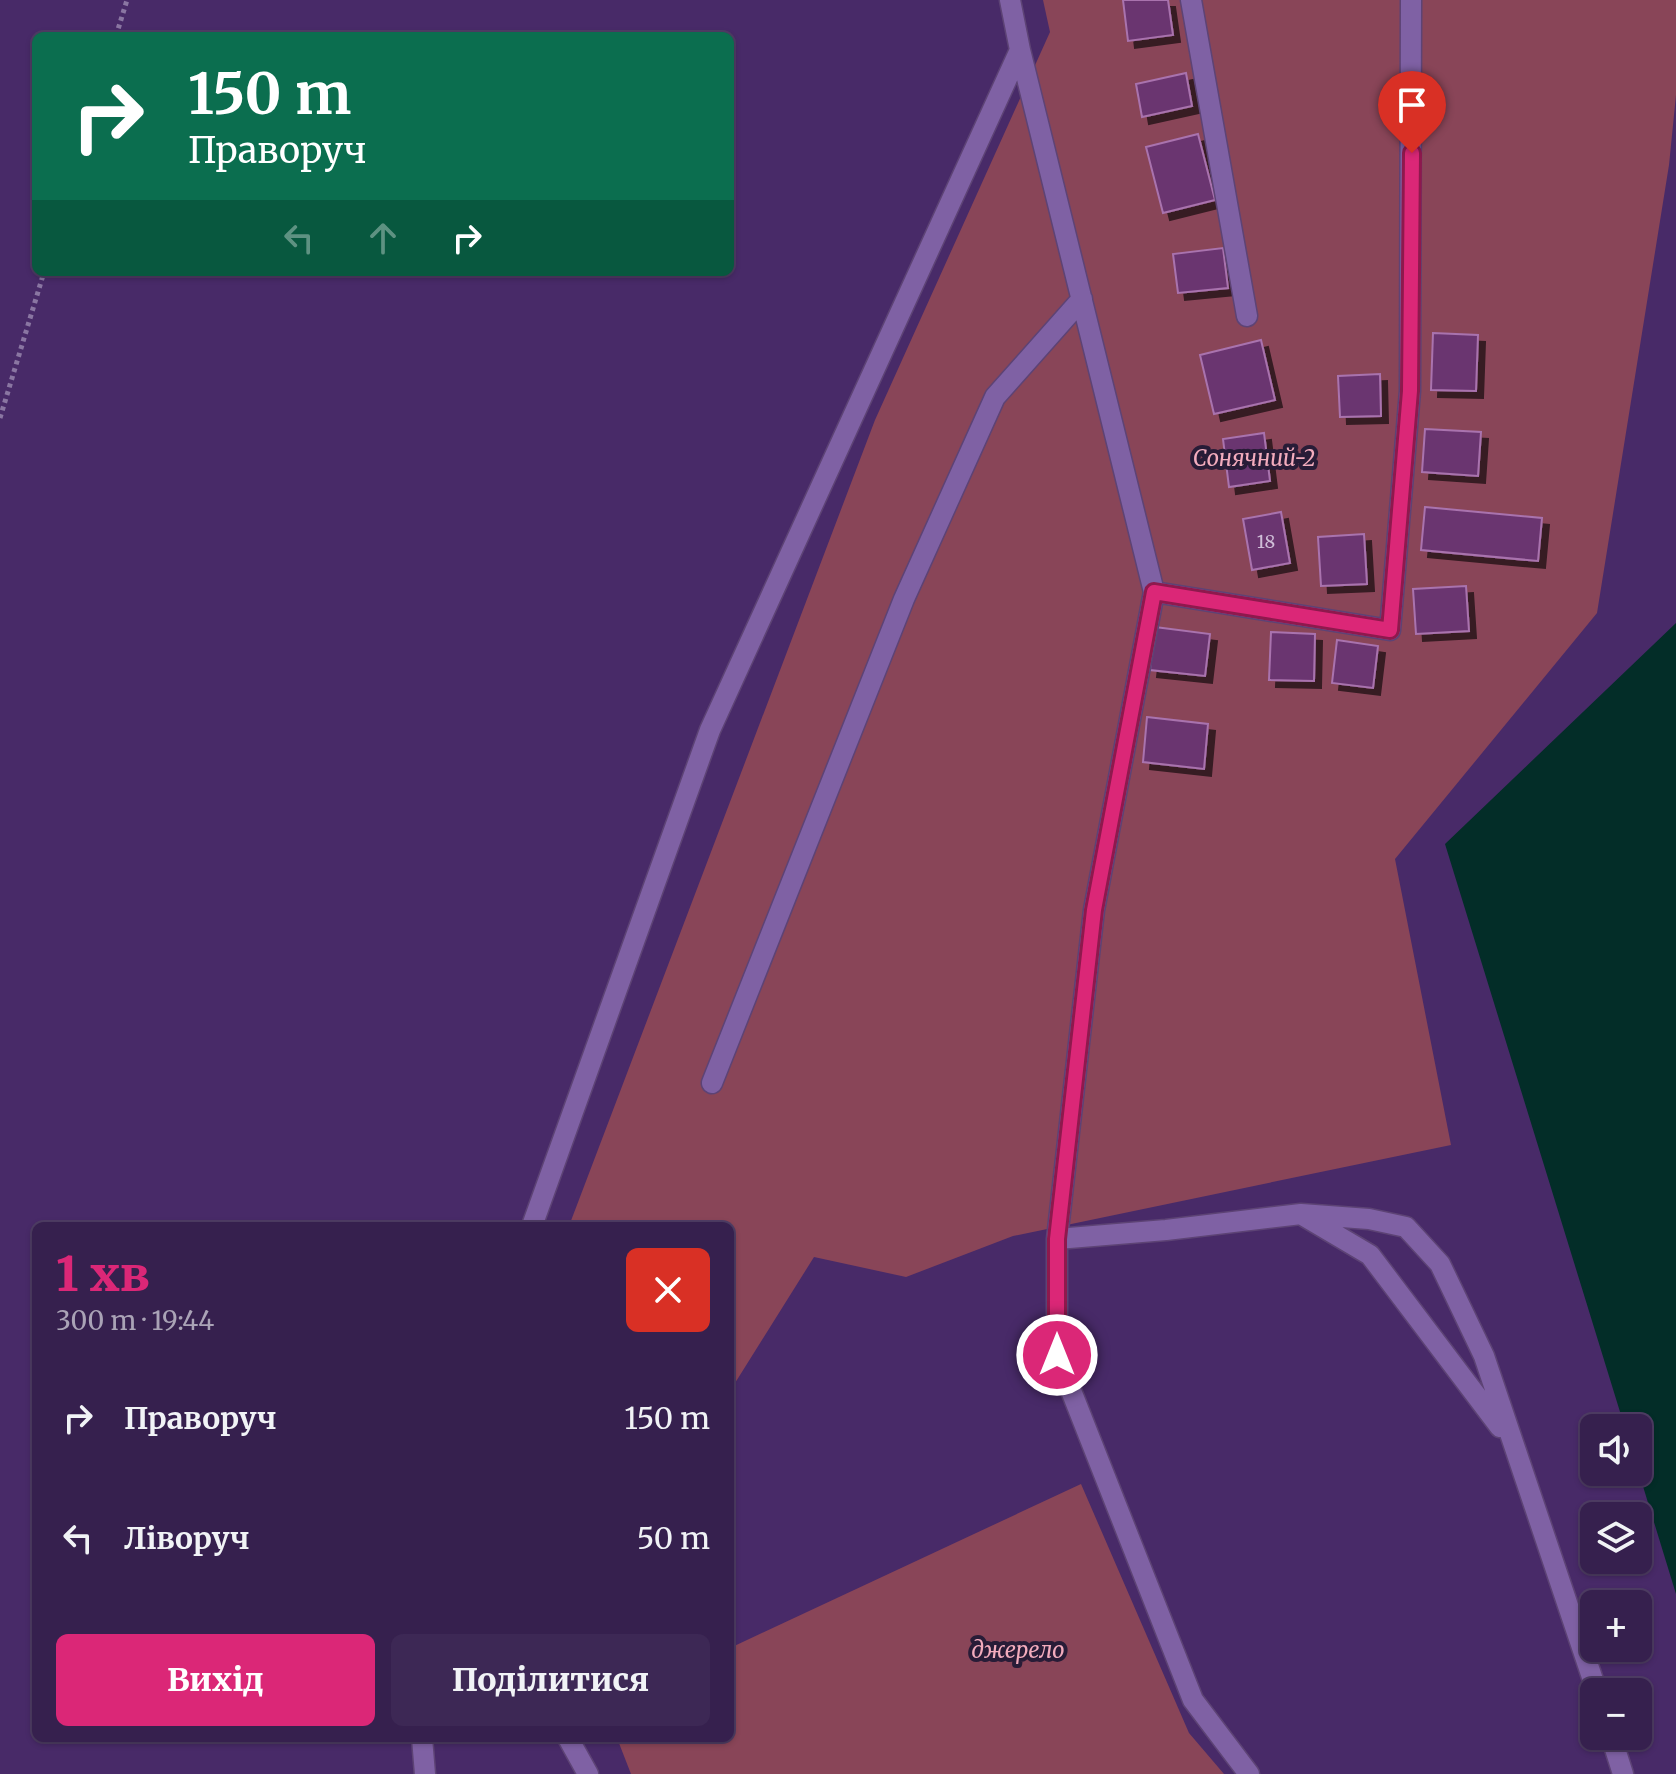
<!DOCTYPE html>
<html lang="uk">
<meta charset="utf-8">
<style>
:root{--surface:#36204e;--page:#3d2855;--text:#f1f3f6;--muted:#aaa3b6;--line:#503e66;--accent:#db2777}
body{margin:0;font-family:Merriweather,serif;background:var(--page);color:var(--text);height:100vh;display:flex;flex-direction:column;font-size:30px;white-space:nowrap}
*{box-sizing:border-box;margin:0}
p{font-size:26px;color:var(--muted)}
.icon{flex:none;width:44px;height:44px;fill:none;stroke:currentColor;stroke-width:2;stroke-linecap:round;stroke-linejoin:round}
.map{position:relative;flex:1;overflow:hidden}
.side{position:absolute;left:32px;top:1222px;width:702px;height:520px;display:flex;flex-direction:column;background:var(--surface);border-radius:12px;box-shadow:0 2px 6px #0004,0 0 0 2px var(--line)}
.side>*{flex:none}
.hud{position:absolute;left:32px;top:32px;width:702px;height:244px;border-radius:12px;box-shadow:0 2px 6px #0004,0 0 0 2px var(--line);background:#0b6e4f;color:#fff;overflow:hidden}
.fabs{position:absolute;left:1580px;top:1414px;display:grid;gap:16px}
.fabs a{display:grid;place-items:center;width:72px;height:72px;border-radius:12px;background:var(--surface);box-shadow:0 2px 6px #0004,0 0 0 2px var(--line);font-size:40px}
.pin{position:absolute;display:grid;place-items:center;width:68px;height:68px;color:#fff;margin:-82px -34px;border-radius:50% 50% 50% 0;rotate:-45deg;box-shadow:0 0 8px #0007}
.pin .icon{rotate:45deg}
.me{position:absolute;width:88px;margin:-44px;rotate:0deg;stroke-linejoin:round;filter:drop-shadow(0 0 6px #0008)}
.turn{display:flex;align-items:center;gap:28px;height:168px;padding:0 24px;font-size:36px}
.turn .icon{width:104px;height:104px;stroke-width:2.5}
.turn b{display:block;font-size:56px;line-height:68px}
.lanes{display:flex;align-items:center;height:76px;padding:0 24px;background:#0003;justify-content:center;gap:40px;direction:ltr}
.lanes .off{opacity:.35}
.round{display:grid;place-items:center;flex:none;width:84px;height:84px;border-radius:12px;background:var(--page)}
.head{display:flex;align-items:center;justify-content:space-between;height:136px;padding:0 24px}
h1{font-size:48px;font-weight:800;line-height:60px;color:var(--accent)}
.primary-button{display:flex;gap:16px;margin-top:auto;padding:16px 24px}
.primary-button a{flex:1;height:92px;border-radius:12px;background:var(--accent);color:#fff;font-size:32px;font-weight:800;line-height:92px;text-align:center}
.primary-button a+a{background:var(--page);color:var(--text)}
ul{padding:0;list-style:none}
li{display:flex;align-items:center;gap:24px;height:120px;padding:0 24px}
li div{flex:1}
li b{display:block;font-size:30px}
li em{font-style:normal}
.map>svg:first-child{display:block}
.green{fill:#894558}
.water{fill:#032d28}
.building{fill:#6a3570;stroke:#a973ae;stroke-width:2;filter:url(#shadow)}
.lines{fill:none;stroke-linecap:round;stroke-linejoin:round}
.minor-casing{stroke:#5d4375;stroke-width:23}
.path{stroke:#8a76a2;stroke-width:5;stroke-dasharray:4 4;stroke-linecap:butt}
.minor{stroke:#7f61a4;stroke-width:20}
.route-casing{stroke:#8e194d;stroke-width:20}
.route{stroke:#db2777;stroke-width:14}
.labels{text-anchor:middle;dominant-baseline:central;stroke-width:8;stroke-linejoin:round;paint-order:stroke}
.number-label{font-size:18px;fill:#cfbed8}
.park-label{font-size:22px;font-style:italic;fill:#f3acbd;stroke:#281c37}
</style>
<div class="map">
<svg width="1676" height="1774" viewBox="0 0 1676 1774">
<defs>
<filter id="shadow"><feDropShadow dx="7" dy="7" stdDeviation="0" flood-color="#0009"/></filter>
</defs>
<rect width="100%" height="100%" fill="#482a68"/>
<!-- green -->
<path class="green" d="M1043,0H1676V95L1669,165L1597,613L1395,859L1451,1145L1013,1236L906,1277L814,1257L730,1391V1226H569L875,420L1050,32Z
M1081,1484L1189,1733L1224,1774H631L617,1738H730V1648Z"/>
<!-- water -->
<path class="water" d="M1676,623V1594L1638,1470V1428H1625L1445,844Z"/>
<!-- building -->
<path class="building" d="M1123,0H1168L1173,35L1128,41Z
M1186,73L1192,106L1142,117L1136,84Z
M1198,134L1215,200L1163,213L1146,147Z
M1223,248L1228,288L1178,293L1173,254Z
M1433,333L1478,335L1476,391L1431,390Z
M1261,340L1275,400L1214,414L1200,355Z
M1380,374L1381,416L1340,417L1338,376Z
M1425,429L1481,432L1478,476L1422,472Z
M1264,433L1270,481L1229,487L1223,439Z
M1425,507L1542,518L1538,561L1421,550Z
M1281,512L1290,563L1252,570L1243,519Z
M1364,534L1367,584L1321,586L1318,537Z
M1466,586L1469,631L1416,634L1413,589Z
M1155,627L1210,634L1205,676L1150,670Z
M1271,632L1315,634L1314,681L1269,680Z
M1337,640L1378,646L1373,688L1332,683Z
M1147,717L1208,724L1204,769L1143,762Z"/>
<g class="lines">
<!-- minor casing -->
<g class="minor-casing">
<path id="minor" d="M1191,0L1247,316
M1020,50L1154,592L1094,910L1057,1239V1355L1193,1700L1249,1774
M1154,592L1390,630L1410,391L1411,0
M712,1083L904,599L995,397L1082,299
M1304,1216L1370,1255L1500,1427
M532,1226L710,730L1020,50L1010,0
M1057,1239L1166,1230L1301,1214L1369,1219L1406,1227L1440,1264L1484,1356L1597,1692
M1611,1736L1623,1774
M422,1738L425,1774
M568,1738L588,1774"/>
</g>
<!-- path -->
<path class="path" d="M116,36L127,0
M0,418L44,272"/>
<!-- minor -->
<use href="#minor" class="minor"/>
</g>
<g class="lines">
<!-- route casing -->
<g class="route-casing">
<path id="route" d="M1057,1355V1239L1094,910L1154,592L1390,630L1410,391L1412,153"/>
</g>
<!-- route -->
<use href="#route" class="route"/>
</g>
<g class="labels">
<!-- number labels -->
<g class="number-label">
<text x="1266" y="541">18</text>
</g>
<!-- park labels -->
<g class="park-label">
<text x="1254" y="458">Сонячний-2</text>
<text x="1018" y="1650">джерело</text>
</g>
</g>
</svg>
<div class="fabs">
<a><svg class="icon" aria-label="sound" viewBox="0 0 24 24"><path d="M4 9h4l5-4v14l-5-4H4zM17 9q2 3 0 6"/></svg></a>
<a><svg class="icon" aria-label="layers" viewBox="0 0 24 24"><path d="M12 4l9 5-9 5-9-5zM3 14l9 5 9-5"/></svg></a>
<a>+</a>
<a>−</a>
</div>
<div class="pin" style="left:1412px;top:153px;background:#d93025"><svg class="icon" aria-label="arrive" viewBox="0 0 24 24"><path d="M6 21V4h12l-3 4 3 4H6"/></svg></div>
<svg class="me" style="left:1057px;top:1355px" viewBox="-20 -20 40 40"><circle r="17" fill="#db2777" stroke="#fff" stroke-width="3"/><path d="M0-11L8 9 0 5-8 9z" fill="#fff"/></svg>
<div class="hud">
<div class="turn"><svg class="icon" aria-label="right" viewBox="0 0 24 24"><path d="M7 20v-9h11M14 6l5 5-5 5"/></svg><div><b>150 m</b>Праворуч</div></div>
<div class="lanes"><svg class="icon off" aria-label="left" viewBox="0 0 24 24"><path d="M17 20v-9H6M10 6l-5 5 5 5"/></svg><svg class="icon off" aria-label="ahead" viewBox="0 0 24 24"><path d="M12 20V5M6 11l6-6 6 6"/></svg><svg class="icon" aria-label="right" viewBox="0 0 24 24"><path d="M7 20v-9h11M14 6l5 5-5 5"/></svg></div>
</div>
<section class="side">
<div class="head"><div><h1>1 хв</h1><p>300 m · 19:44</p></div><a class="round" style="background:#d93025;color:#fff"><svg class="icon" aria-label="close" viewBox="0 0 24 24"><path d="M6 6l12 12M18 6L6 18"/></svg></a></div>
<ul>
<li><svg class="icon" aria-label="right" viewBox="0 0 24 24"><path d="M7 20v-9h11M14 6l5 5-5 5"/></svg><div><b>Праворуч</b></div><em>150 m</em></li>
<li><svg class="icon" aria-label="left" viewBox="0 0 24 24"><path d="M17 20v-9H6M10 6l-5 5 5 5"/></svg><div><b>Ліворуч</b></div><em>50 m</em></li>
</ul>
<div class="primary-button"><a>Вихід</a><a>Поділитися</a></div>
</section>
</div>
